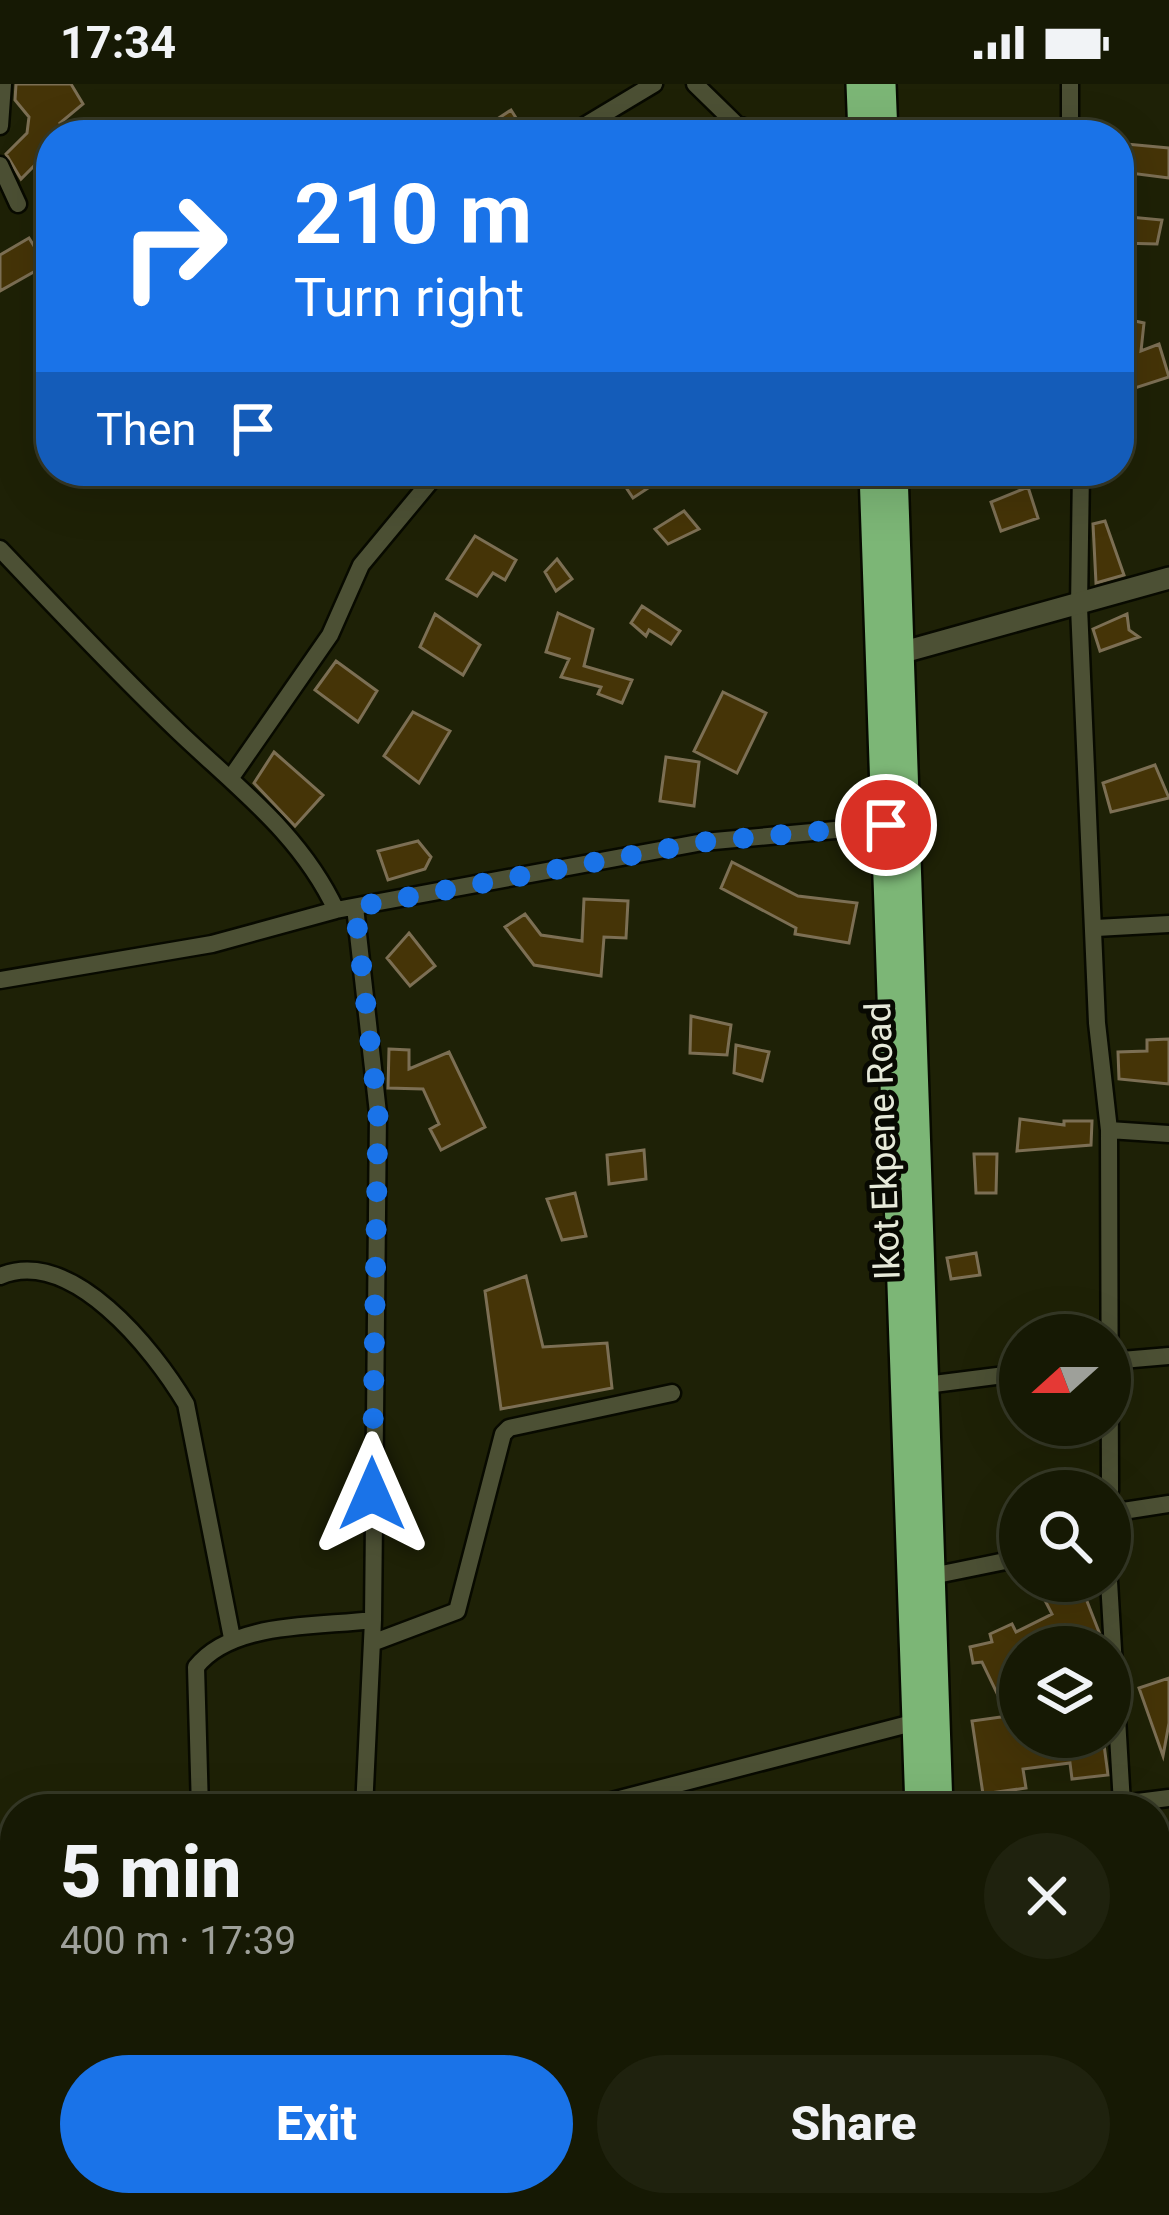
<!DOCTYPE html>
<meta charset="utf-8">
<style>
:root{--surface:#161904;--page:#1f220e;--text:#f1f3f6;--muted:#9ea09a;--line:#353826;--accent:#1a73e8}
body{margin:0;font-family:Roboto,sans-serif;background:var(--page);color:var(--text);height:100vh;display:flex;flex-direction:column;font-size:45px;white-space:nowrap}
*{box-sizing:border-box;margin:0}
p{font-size:39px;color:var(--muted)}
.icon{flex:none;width:66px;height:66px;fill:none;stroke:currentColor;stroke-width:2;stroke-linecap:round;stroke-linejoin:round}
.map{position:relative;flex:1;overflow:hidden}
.details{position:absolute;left:0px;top:1710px;width:1170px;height:423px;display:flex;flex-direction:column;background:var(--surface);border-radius:48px 48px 0 0;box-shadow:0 12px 48px #0002,0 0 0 3px var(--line)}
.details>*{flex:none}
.banner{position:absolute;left:36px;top:36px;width:1098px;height:366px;border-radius:48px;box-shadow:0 12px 48px #0002,0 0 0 3px var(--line);background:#1a73e8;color:#fff;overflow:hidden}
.needle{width:78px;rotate:249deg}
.controls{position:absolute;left:999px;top:1230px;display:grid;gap:24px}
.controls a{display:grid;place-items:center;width:132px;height:132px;border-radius:50%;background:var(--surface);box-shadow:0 12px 48px #0002,0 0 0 3px var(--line);font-size:60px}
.pin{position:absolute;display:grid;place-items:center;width:102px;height:102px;color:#fff;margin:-51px;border:6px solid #fff;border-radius:50%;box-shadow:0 3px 12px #0007}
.me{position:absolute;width:132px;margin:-66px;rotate:0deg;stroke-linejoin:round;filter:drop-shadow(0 0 9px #0008)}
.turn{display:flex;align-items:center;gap:42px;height:252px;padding:0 60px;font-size:54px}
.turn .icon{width:156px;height:156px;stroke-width:2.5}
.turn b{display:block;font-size:84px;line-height:102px}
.then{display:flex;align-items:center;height:114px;padding:0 60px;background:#0003;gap:24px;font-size:45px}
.round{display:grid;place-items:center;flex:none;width:126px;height:126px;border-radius:63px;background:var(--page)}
.overview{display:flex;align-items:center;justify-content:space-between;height:204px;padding:0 60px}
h1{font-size:72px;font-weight:800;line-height:90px}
.cta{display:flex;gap:24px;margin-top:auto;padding:24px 60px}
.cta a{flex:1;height:138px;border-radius:72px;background:var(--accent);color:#fff;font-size:48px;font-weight:800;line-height:138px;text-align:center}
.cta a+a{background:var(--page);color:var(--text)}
.status{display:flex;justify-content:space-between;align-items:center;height:84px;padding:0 60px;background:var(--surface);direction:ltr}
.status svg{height:33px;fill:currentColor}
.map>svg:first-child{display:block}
.building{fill:#453407;stroke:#7c6f54;stroke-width:3}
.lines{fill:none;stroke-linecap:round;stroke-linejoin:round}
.minor-casing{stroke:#080a00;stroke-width:21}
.tertiary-casing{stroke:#080a00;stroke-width:26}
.trunk-casing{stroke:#080a00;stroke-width:32}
.minor{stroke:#4c5034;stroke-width:16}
.tertiary{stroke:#4c5034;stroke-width:21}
.trunk{stroke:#7cb676;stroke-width:27}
.route{stroke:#1a73e8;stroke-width:21;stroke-dasharray:0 37.8}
.labels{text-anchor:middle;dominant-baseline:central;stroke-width:10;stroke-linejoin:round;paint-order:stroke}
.street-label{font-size:36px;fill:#e6e9d9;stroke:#080902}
</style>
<div class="status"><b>17:34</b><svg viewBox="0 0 49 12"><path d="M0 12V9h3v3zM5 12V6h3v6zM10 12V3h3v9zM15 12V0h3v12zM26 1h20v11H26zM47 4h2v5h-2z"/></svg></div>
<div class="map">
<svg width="1169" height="2131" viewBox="0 0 1169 2131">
<rect width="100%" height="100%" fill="#1e2106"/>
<!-- building -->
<path class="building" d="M16,0H71L83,20L60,39L68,51H51V75L43,81L38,78L21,95L6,70L27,49L29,33L15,16Z
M511,26L527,51H473Z
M1126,60L1169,64V94L1122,88Z
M1119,132L1162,136L1157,160L1119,159Z
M29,154L46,181L0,207V171Z
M1135,204V237L1144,239L1141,267L1159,260L1169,293L1132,305L1119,272V207Z
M615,387H674L633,414Z
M1028,403L1038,434L1001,447L991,418Z
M684,427L699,445L668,460L655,445Z
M1105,437L1124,491L1096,499L1093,440Z
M475,452L516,476L505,496L493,489L477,512L447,495Z
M557,475L572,495L556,507L545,488Z
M642,522L680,547L671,560L649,546L646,552L631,539Z
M558,529L593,545L584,582L632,596L622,619L598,610L601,603L561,593L569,575L546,568Z
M435,530L480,561L463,591L420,563Z
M1127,530L1129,546L1139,553L1100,567L1093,545Z
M336,577L377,607L358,638L315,606Z
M723,608L766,629L737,689L694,667Z
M413,628L450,647L419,699L384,672Z
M274,668L323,711L295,742L254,699Z
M666,673L699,678L694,722L660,717Z
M1155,681L1169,714L1111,728L1103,699Z
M418,757L431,773L425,785L388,796L378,767Z
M732,778L798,812L857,819L849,859L795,850L796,844L721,804Z
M584,815L628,817L626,854L604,853L601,892L534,881L505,843L525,830L541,851L582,857Z
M409,849L435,882L410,902L387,874Z
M691,932L731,941L727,971L690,969Z
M1169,955V1000L1119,995L1118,968L1147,967V956Z
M736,961L769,968L762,997L734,989Z
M389,965L409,966V985L449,968L485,1043L441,1066L430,1045L439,1040L423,1005L388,1004Z
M1020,1035L1064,1041V1037H1092L1091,1061L1017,1067Z
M644,1066L646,1095L609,1100L607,1071Z
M974,1070H997L996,1109H976Z
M575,1109L586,1152L562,1156L547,1115Z
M976,1169L980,1191L951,1195L947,1174Z
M526,1192L543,1263L607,1259L612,1304L501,1325L485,1207Z
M1035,1497H1067L1073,1509L1083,1507L1099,1548L1083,1556L1086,1563H1020V1653H1103L1108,1691L1072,1695L1070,1679L1023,1685L1026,1704L983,1710L972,1637L1008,1632L982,1578L973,1579L970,1563L992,1558L990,1550L1012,1540L1016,1548L1052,1530Z
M1169,1594V1639L1163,1672L1139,1604Z"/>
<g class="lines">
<!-- minor casing -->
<g class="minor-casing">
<path id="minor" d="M695,0L736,40L765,51
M1070,0V51
M0,42L3,0
M569,51L654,0
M0,81L18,120
M1081,387L1079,523L1097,939L1109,1046L1110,1407
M0,465C59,527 118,590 180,649C239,705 301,751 336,826
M230,695L330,551L361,481L439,387
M355,823L378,1029L373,1536L364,1725
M1096,844L1169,840
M0,896L212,860L336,826L703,758L890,741
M1109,1046L1169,1050
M0,1192C72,1162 154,1266 186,1320L232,1554
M1110,1277L1169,1272
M926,1301L1020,1289
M1110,1429L1169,1420
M927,1493L1020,1474
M1109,1497L1122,1720
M372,1559L457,1527L503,1350L509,1344L672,1309
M200,1725L196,1583C232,1537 318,1543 373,1536
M581,1725L924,1636
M1082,1725L1169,1714
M0,1845L15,1849
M1155,2020L1169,2018
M128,2131L130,2118
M315,2131L317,2118"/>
</g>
<!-- tertiary casing -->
<g class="tertiary-casing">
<path id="tertiary" d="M900,569L1169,494"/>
</g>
<!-- trunk casing -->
<g class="trunk-casing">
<path id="trunk" d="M860,0L862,51
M882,0L884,51
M873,387L919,1725
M894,387L939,1725
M930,2118L931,2131
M954,2118L955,2131"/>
</g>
<!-- minor -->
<use href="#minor" class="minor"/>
<!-- tertiary -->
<use href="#tertiary" class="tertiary"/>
<!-- trunk -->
<use href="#trunk" class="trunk"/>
</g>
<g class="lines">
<!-- route -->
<path class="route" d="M372,1410L378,1029L355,823L703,758L886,741"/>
</g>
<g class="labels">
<!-- street labels -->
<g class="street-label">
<text transform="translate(883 1057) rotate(-92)">Ikot Ekpene Road</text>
</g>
</g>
</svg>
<div class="controls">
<a><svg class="needle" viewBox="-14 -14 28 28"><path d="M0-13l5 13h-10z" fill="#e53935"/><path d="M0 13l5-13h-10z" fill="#9ea09a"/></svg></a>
<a><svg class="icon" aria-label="search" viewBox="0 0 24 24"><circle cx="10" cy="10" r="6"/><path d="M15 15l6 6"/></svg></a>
<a><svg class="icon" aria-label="layers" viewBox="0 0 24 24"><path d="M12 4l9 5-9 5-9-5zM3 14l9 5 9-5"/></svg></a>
</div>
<div class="pin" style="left:886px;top:741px;background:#d93025"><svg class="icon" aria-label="arrive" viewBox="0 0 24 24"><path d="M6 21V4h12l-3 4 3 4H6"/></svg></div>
<svg class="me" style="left:372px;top:1410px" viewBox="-20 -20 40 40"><path d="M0-17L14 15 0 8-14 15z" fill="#1a73e8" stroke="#fff" stroke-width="4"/></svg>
<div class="banner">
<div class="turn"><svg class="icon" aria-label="right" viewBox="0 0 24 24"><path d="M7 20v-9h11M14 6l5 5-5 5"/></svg><div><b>210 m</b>Turn right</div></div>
<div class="then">Then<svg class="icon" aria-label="arrive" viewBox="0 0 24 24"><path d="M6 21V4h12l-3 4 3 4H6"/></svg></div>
</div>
<section class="details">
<div class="overview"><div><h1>5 min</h1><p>400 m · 17:39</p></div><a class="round"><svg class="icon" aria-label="close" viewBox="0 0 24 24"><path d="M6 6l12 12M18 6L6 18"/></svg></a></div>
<div class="cta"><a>Exit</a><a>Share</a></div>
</section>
</div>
